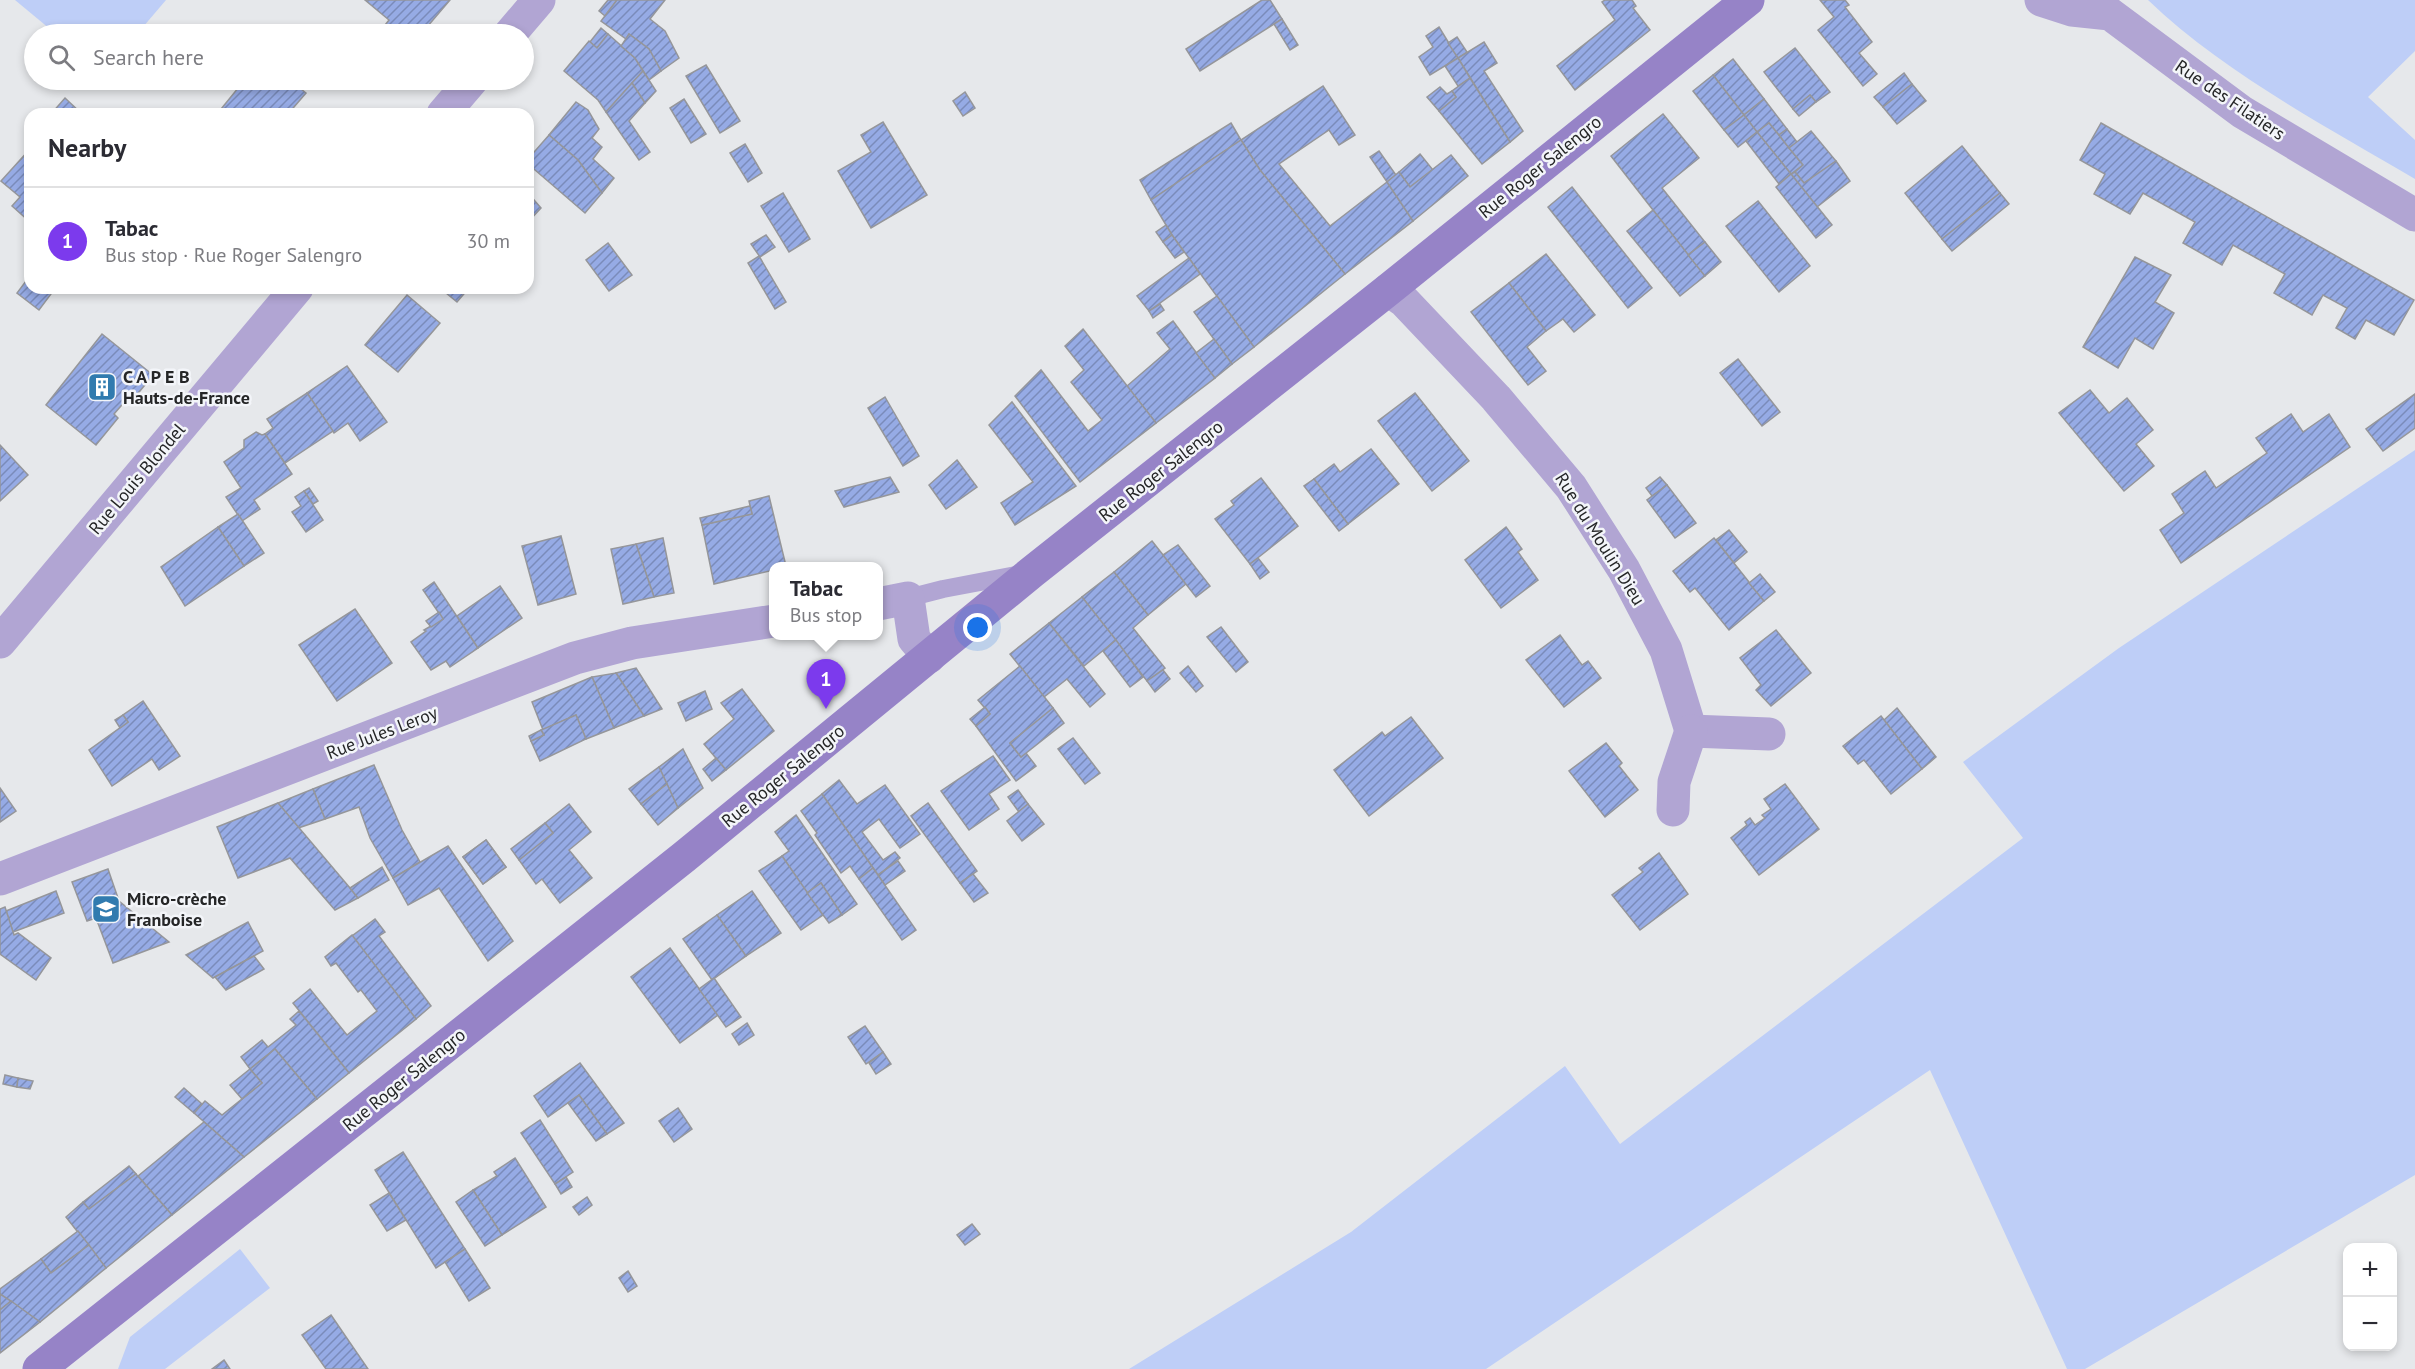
<!DOCTYPE html>
<meta charset="utf-8">
<style>
:root{--surface:#fff;--page:#f2f2f3;--text:#2b2b33;--muted:#7c7c81;--line:#e1e1e2;--accent:#7c3aed}
body{margin:0;font-family:"PT Sans",sans-serif;background:var(--page);color:var(--text)}
.controls{position:absolute;right:18px;bottom:18px;display:grid;overflow:hidden;border-radius:12px;box-shadow:0 3px 9px #0003}
.controls button{width:54px;height:54px;display:grid;place-items:center;padding:0;border:0;border-bottom:2px solid var(--line);background:var(--surface);color:var(--text);font:30px sans-serif}
.you{position:absolute;left:978px;top:628px;width:21px;height:21px;margin:-15px;border:4px solid #fff;border-radius:50%;background:#1a73e8;box-shadow:0 0 0 9px #1a73e833}
.badge{display:grid;place-items:center;width:39px;height:39px;border-radius:50%;background:var(--accent);color:#fff;font-size:20px;font-weight:700}
.pin{position:absolute;translate:-50% -50px;filter:drop-shadow(0 2px 3px #0008)}
.pin::after{content:'';position:absolute;top:32px;width:21px;height:18px;background:inherit;clip-path:polygon(0 0,100% 0,50% 100%)}
.popup{position:absolute;left:769px;top:562px;width:114px;height:78px;box-sizing:border-box;display:grid;place-content:center;border-radius:12px;background:var(--surface);filter:drop-shadow(0 2px 4px #0005);font-size:20px;white-space:nowrap;color:var(--muted)}
.popup b{font-size:22px;color:var(--text)}
.popup::after{content:'';position:absolute;left:50%;top:100%;margin-left:-12px;border:12px solid transparent;border-top-color:var(--surface)}
.list{margin:0;padding:0;list-style:none}
h2{display:flex;justify-content:space-between;align-items:center;height:78px;margin:0;padding:0 24px;font-size:26px}
h2 small{font-size:20px;font-weight:400;color:var(--muted)}
.list li{display:grid;grid-template-columns:39px 1fr auto;gap:18px;align-items:center;box-sizing:border-box;height:108px;padding:0 24px;border-top:2px solid var(--line)}
.list b{display:block;font-size:22px;white-space:nowrap}
.list p{margin:0;font-size:20px;white-space:nowrap;color:var(--muted)}
.list em{font-size:20px;font-style:normal;color:var(--muted)}
.icon{flex:none;width:33px;height:33px;fill:none;stroke:currentColor;stroke-width:2;stroke-linecap:round;stroke-linejoin:round}
.map{position:relative;flex:none;width:2415px;height:1369px;overflow:hidden}
.search{position:absolute;background:var(--surface);box-shadow:0 3px 9px #0003;left:24px;top:24px;width:510px;height:66px;display:flex;align-items:center;gap:15px;box-sizing:border-box;padding:0 21px;border-radius:33px;color:var(--muted);font-size:22px}
.panel{position:absolute;background:var(--surface);box-shadow:0 3px 9px #0003;left:24px;top:108px;width:510px;height:186px;border-radius:18px}
.map>svg:first-child{display:block}
.green{fill:#becef7}
.building{fill:url(#building-hatch);stroke:#95969a;stroke-width:1.5}
.lines{fill:none;stroke-linecap:round;stroke-linejoin:round}
.lane{stroke:#b1a5d3;stroke-width:18}
.street{stroke:#b1a5d3;stroke-width:33}
.secondary{stroke:#9683c7;stroke-width:33}
.labels{text-anchor:middle;stroke-width:5;stroke-linejoin:round;paint-order:stroke}
.street-label{font-size:18px;fill:#252627;stroke:#f3f5f9}
.poi-label{font-size:18px;font-weight:bold;fill:#252627;stroke:#f3f5f9;text-anchor:start}
</style>
<div class="map">
<svg width="2415" height="1369" viewBox="0 0 2415 1369">
<defs>
<pattern id="building-hatch" width="6" height="6" patternUnits="userSpaceOnUse" patternTransform="scale(1.5)"><rect width="6" height="6" fill="#96abe5"/><path d="M-1 1l2-2M0 6l6-6M5 7l2-2" fill="none" stroke="#7a8bba"/></pattern>
</defs>
<rect width="100%" height="100%" fill="#e6e8eb"/>
<g class="green">
<polygon points="15,0 166,0 137,34 56,34"/>
<path d="M2148,0H2415V51L2368,97L2415,140V179C2325,126 2223,72 2148,0Z"/>
<polygon points="2415,450 2415,1175 2085,1369 2067,1369 1930,1070 1486,1369 1129,1369 1351,1232 1565,1066 1620,1144 2023,838 1963,762 2119,648"/>
<polygon points="240,1249 270,1288 165,1369 118,1369 130,1337"/>
</g>
<g class="building">
<polygon points="365,0 450,0 421,34 378,34 389,20"/>
<polygon points="608,0 617,0 605,16 599,11"/>
<polygon points="617,0 665,0 650,19 665,31 679,58 661,71 649,49 629,34 626,39 601,21"/>
<polygon points="1262,0 1270,0 1282,19 1200,71 1186,49"/>
<polygon points="1605,0 1632,0 1636,6 1633,8 1650,30 1575,90 1557,66 1615,20 1602,2"/>
<polygon points="1820,0 1845,0 1849,5 1845,7 1872,42 1859,53 1877,74 1863,86 1818,30 1834,17"/>
<polygon points="1282,19 1298,45 1290,50 1274,24"/>
<polygon points="1439,27 1458,58 1430,75 1419,57 1433,47 1426,36"/>
<polygon points="601,28 608,34 597,48 590,42"/>
<polygon points="608,34 635,58 643,71 606,112 598,100 564,71 589,41 597,48"/>
<polygon points="629,34 649,49 661,71 649,80 635,58 621,46"/>
<polygon points="1457,37 1467,52 1458,58 1448,43"/>
<polygon points="1484,42 1497,63 1484,71 1523,131 1510,142 1458,58"/>
<polygon points="1795,48 1830,92 1816,102 1810,95 1793,109 1764,72"/>
<polygon points="1458,58 1470,78 1458,86 1445,66"/>
<polygon points="1733,59 1764,99 1744,115 1713,75"/>
<polygon points="706,65 740,121 720,133 686,76"/>
<polygon points="643,71 656,91 645,103 632,83"/>
<polygon points="1904,73 1912,84 1883,107 1874,97"/>
<polygon points="1713,75 1744,115 1724,130 1693,91"/>
<polygon points="1470,78 1510,142 1482,164 1439,111 1456,97 1452,91"/>
<polygon points="138,80 153,80 147,87"/>
<polygon points="241,80 290,80 306,93 288,114 217,114 243,82"/>
<polygon points="632,83 645,103 629,121 650,152 639,160 606,112"/>
<polygon points="1912,84 1926,101 1897,124 1883,107"/>
<polygon points="1323,86 1355,135 1339,145 1329,130 1279,164 1330,226 1387,182 1413,221 1345,274 1260,170 1241,140"/>
<polygon points="1440,87 1447,94 1452,91 1456,97 1439,111 1427,97"/>
<polygon points="965,92 975,108 963,116 953,101"/>
<polygon points="1810,95 1816,102 1799,116 1793,109"/>
<polygon points="65,98 82,114 51,114"/>
<polygon points="684,99 706,134 691,143 670,108"/>
<polygon points="1764,99 1787,129 1779,135 1769,123 1757,132 1744,115"/>
<polygon points="576,102 588,110 599,129 592,138 602,147 593,159 614,178 602,193 578,160 549,135"/>
<polygon points="1663,114 1699,158 1662,188 1705,242 1688,255 1611,156"/>
<polygon points="1744,115 1757,132 1738,147 1724,130"/>
<polygon points="883,122 927,195 871,228 838,171 871,152 861,135"/>
<polygon points="1231,123 1241,140 1151,200 1140,180"/>
<polygon points="1769,123 1803,165 1791,174 1757,132"/>
<polygon points="2101,123 2414,300 2394,335 2366,320 2355,339 2336,328 2347,308 2323,295 2312,315 2274,293 2285,274 2233,245 2222,265 2183,243 2195,222 2143,193 2130,214 2094,194 2105,174 2080,160"/>
<polygon points="1787,129 1797,142 1789,148 1779,135"/>
<polygon points="1811,131 1836,161 1804,183 1795,172 1803,165 1789,148"/>
<polygon points="1757,132 1791,174 1779,184 1746,141"/>
<polygon points="549,135 578,160 602,193 585,213 528,164 528,159"/>
<polygon points="1241,140 1260,170 1345,274 1254,347 1172,235 1151,200"/>
<polygon points="745,144 762,173 748,182 730,153"/>
<polygon points="1962,146 2000,193 1942,239 1905,193"/>
<polygon points="30,149 30,222 12,206 20,197 1,181"/>
<polygon points="1379,151 1396,175 1387,182 1370,157"/>
<polygon points="1420,154 1433,170 1410,187 1399,172"/>
<polygon points="1451,155 1468,176 1413,221 1387,182 1399,172 1410,187"/>
<polygon points="1836,161 1850,181 1817,207 1791,174 1795,172 1804,183"/>
<polygon points="1791,174 1832,225 1816,238 1776,187"/>
<polygon points="1572,187 1652,288 1628,308 1548,207"/>
<polygon points="528,193 541,208 528,222"/>
<polygon points="783,193 810,239 789,252 761,206"/>
<polygon points="2000,193 2009,204 1952,251 1942,239"/>
<polygon points="1758,201 1810,266 1779,292 1726,226"/>
<polygon points="1653,210 1705,276 1680,296 1627,231"/>
<polygon points="1166,225 1172,235 1163,242 1156,232"/>
<polygon points="766,235 775,247 760,257 751,244"/>
<polygon points="1172,235 1184,252 1175,258 1163,242"/>
<polygon points="1705,242 1721,262 1705,276 1688,255"/>
<polygon points="608,243 632,275 609,291 586,260"/>
<polygon points="1546,254 1595,315 1574,332 1563,319 1546,331 1509,283"/>
<polygon points="759,256 786,302 775,309 748,263"/>
<polygon points="2135,257 2171,275 2155,302 2174,313 2153,349 2135,338 2118,368 2083,347"/>
<polygon points="1189,258 1200,274 1149,311 1137,296"/>
<polygon points="29,277 30,288 43,288 51,294 39,310 17,293"/>
<polygon points="1509,283 1546,331 1527,347 1546,371 1528,385 1471,312"/>
<polygon points="440,288 469,288 457,302"/>
<polygon points="407,295 440,323 398,372 365,345"/>
<polygon points="1217,296 1254,347 1232,364 1194,312"/>
<polygon points="1160,304 1164,310 1153,318 1149,311"/>
<polygon points="1173,321 1215,378 1156,423 1127,386 1170,349 1157,333"/>
<polygon points="1083,329 1156,423 1080,482 1015,396 1041,370 1088,431 1102,420 1071,382 1084,370 1065,346"/>
<polygon points="102,334 153,375 131,402 127,399 114,414 118,418 96,445 46,405"/>
<polygon points="1214,339 1232,364 1215,378 1196,353"/>
<polygon points="1738,359 1780,412 1762,426 1720,373"/>
<polygon points="347,366 387,422 360,441 348,423 334,433 307,393"/>
<polygon points="2090,390 2109,413 2127,398 2153,430 2136,444 2154,466 2124,491 2059,413"/>
<polygon points="307,393 333,431 285,463 265,434 273,428 267,419"/>
<polygon points="1415,393 1469,461 1432,491 1378,421"/>
<polygon points="2415,394 2415,428 2383,451 2366,429"/>
<polygon points="885,397 919,456 903,466 868,408"/>
<polygon points="1012,402 1076,486 1015,525 1001,503 1033,482 989,425"/>
<polygon points="2291,414 2303,432 2329,414 2350,447 2181,563 2160,530 2184,513 2172,494 2205,471 2216,488 2267,453 2256,438"/>
<polygon points="256,432 262,435 265,434 292,474 254,500 260,509 242,521 226,497 241,488 224,462 244,448 244,440"/>
<polygon points="0,445 28,475 0,501"/>
<polygon points="1371,449 1399,484 1348,524 1314,479 1334,464 1340,472"/>
<polygon points="957,460 977,487 946,509 929,485"/>
<polygon points="890,477 899,492 844,507 835,491"/>
<polygon points="1660,477 1667,485 1652,496 1646,488"/>
<polygon points="1261,478 1298,526 1250,564 1215,519 1234,505 1231,501"/>
<polygon points="1314,479 1348,524 1339,531 1304,486"/>
<polygon points="1667,485 1696,523 1675,538 1647,500"/>
<polygon points="309,488 318,501 313,504 304,491"/>
<polygon points="304,491 323,520 306,532 292,512 301,506 295,497"/>
<polygon points="769,496 786,566 774,566 774,570 714,584 702,525 752,514 749,501"/>
<polygon points="750,506 752,514 702,525 700,518"/>
<polygon points="238,514 264,553 244,566 218,527"/>
<polygon points="218,527 244,566 185,606 161,567"/>
<polygon points="1506,527 1522,549 1518,552 1538,580 1501,608 1465,560"/>
<polygon points="1729,530 1747,552 1734,563 1716,540"/>
<polygon points="561,536 576,594 538,605 522,546"/>
<polygon points="663,538 674,593 654,597 636,544"/>
<polygon points="1714,538 1764,601 1729,630 1695,588 1690,592 1673,571"/>
<polygon points="1152,541 1186,584 1148,615 1114,572"/>
<polygon points="636,544 654,597 623,604 611,549"/>
<polygon points="1178,545 1210,586 1196,597 1163,555"/>
<polygon points="1258,558 1269,572 1260,579 1250,564"/>
<polygon points="1114,572 1148,615 1133,628 1165,668 1147,681 1082,597"/>
<polygon points="1760,574 1775,592 1764,601 1749,583"/>
<polygon points="434,582 478,648 450,667 446,661 431,670 411,642 426,631 424,630 443,619 423,590"/>
<polygon points="500,586 522,618 478,648 457,616"/>
<polygon points="1082,597 1116,640 1084,666 1049,623"/>
<polygon points="355,609 392,663 337,701 299,645"/>
<polygon points="439,612 443,619 431,627 426,621"/>
<polygon points="1049,623 1105,694 1090,707 1067,679 1044,697 1010,654"/>
<polygon points="1221,627 1248,662 1236,672 1207,637"/>
<polygon points="1776,630 1811,673 1771,706 1756,690 1761,685 1740,658"/>
<polygon points="1560,635 1582,665 1588,661 1601,678 1564,707 1526,660"/>
<polygon points="1116,640 1143,677 1130,687 1103,651"/>
<polygon points="1020,666 1053,708 1010,743 1021,757 1026,753 1036,766 1016,781 976,726 990,714 978,700"/>
<polygon points="1188,666 1203,686 1196,692 1180,673"/>
<polygon points="636,668 662,709 644,716 616,673"/>
<polygon points="1163,670 1170,679 1155,692 1147,681"/>
<polygon points="616,673 644,716 614,728 592,677"/>
<polygon points="592,677 614,728 586,739 576,715 543,730 532,702"/>
<polygon points="742,689 774,731 726,770 704,744 734,719 721,703"/>
<polygon points="705,691 712,709 686,721 678,703"/>
<polygon points="143,701 180,756 159,770 152,759 112,786 89,750 128,722 123,715"/>
<polygon points="985,707 990,714 976,726 970,719"/>
<polygon points="1053,708 1064,723 1021,757 1010,743"/>
<polygon points="1897,708 1936,757 1922,769 1884,720"/>
<polygon points="123,715 128,722 120,728 115,720"/>
<polygon points="576,715 586,739 540,761 531,741 544,735 541,730"/>
<polygon points="1881,716 1922,769 1891,794 1864,760 1858,764 1843,746"/>
<polygon points="1411,717 1443,758 1369,816 1334,770 1382,732 1385,736"/>
<polygon points="541,730 544,735 531,741 529,736"/>
<polygon points="1073,738 1100,773 1085,784 1058,749"/>
<polygon points="1606,743 1622,763 1619,766 1638,790 1605,817 1569,771"/>
<polygon points="683,749 703,788 678,808 659,767"/>
<polygon points="993,756 1010,780 989,794 999,809 969,830 941,791"/>
<polygon points="716,758 726,770 712,781 703,769"/>
<polygon points="374,765 402,830 420,862 393,878 370,838 359,807 325,819 313,789"/>
<polygon points="659,767 667,784 641,804 629,789"/>
<polygon points="839,780 857,804 885,785 920,834 900,848 879,819 862,832 883,860 895,852 900,858 878,875 822,794"/>
<polygon points="667,784 678,808 658,825 641,804"/>
<polygon points="1785,784 1819,829 1759,875 1731,838 1747,825 1745,822 1750,818 1755,825 1765,818 1762,815 1771,809 1764,799"/>
<polygon points="0,788 16,811 0,822"/>
<polygon points="313,789 325,819 298,828 278,803"/>
<polygon points="1018,790 1028,804 1019,812 1008,797"/>
<polygon points="822,794 873,868 859,879 850,866 841,873 815,835 817,833 801,811"/>
<polygon points="278,803 350,888 358,898 335,910 290,858 238,878 217,827"/>
<polygon points="928,803 977,871 960,883 911,816"/>
<polygon points="569,804 591,832 569,850 592,878 560,903 542,879 536,884 519,860 553,833 545,823"/>
<polygon points="1028,804 1044,824 1022,841 1007,821"/>
<polygon points="796,815 857,904 842,915 821,883 807,893 782,856 789,851 775,832"/>
<polygon points="545,823 553,833 519,860 511,849"/>
<polygon points="486,840 506,867 483,884 463,857"/>
<polygon points="486,840 506,867 483,884 463,857"/>
<polygon points="448,846 513,941 488,961 439,888 408,905 393,878"/>
<polygon points="1659,853 1688,894 1640,930 1612,895 1643,872 1639,868"/>
<polygon points="782,856 823,915 801,930 759,871"/>
<polygon points="898,861 905,871 885,885 878,875"/>
<polygon points="382,867 389,880 358,898 350,888"/>
<polygon points="873,868 916,930 902,940 859,879"/>
<polygon points="108,869 119,901 169,942 113,963 96,918 87,921 72,882"/>
<polygon points="973,874 988,893 974,902 960,883"/>
<polygon points="821,883 842,915 829,923 807,893"/>
<polygon points="56,891 64,913 13,932 6,911"/>
<polygon points="752,891 781,933 746,956 717,915"/>
<polygon points="5,907 14,935 18,933 51,958 36,980 0,954 0,909"/>
<polygon points="717,915 746,956 712,980 683,939"/>
<polygon points="375,919 385,932 379,936 431,1006 416,1019 352,936"/>
<polygon points="248,922 263,951 213,978 186,955"/>
<polygon points="352,935 416,1019 349,1073 293,1003 310,989 347,1035 377,1011 361,990 358,992 336,963 331,966 325,957"/>
<polygon points="670,948 718,1015 680,1043 631,977"/>
<polygon points="254,956 264,969 226,990 215,977"/>
<polygon points="714,978 741,1017 726,1027 699,989"/>
<polygon points="299,1011 349,1073 317,1099 275,1049 250,1069 241,1057 262,1040 268,1047 296,1025 290,1019"/>
<polygon points="747,1023 754,1035 739,1045 732,1034"/>
<polygon points="865,1026 883,1052 866,1064 848,1037"/>
<polygon points="275,1049 317,1099 244,1157 194,1113 205,1101 222,1115 262,1083 250,1069"/>
<polygon points="883,1052 891,1064 876,1074 869,1063"/>
<polygon points="580,1063 624,1123 607,1134 579,1095 548,1117 534,1096"/>
<polygon points="250,1069 262,1083 242,1099 230,1085"/>
<polygon points="5,1075 18,1078 17,1087 3,1084"/>
<polygon points="18,1078 33,1081 30,1089 17,1087"/>
<polygon points="184,1088 202,1104 194,1113 175,1097"/>
<polygon points="579,1095 607,1134 596,1141 568,1103"/>
<polygon points="678,1108 692,1129 674,1142 659,1121"/>
<polygon points="540,1120 573,1172 555,1184 521,1133"/>
<polygon points="204,1122 244,1157 172,1215 138,1176"/>
<polygon points="403,1152 465,1249 436,1268 375,1170"/>
<polygon points="515,1158 546,1207 502,1235 473,1190 497,1176 494,1172"/>
<polygon points="129,1166 136,1174 89,1209 83,1202"/>
<polygon points="136,1174 172,1215 106,1268 66,1217 83,1202 89,1209"/>
<polygon points="566,1177 572,1187 561,1194 555,1184"/>
<polygon points="473,1190 502,1235 485,1246 456,1202"/>
<polygon points="389,1193 406,1220 387,1231 370,1205"/>
<polygon points="587,1197 592,1205 579,1215 573,1207"/>
<polygon points="972,1224 980,1234 965,1245 957,1235"/>
<polygon points="78,1231 89,1245 51,1273 41,1259"/>
<polygon points="89,1245 106,1268 40,1322 0,1294 0,1289 41,1259 51,1273"/>
<polygon points="465,1249 490,1288 469,1301 445,1262"/>
<polygon points="628,1271 637,1286 628,1292 619,1278"/>
<polygon points="0,1294 11,1301 0,1310"/>
<polygon points="11,1301 40,1322 0,1353 0,1310"/>
<polygon points="331,1315 368,1369 326,1369 302,1335"/>
<polygon points="224,1360 230,1369 212,1369"/>
</g>
<g class="lines">
<polyline class="lane" points="908,598 943,589 1022,574"/>
<g class="street">
<polyline points="2041,0 2072,10 2110,14 2242,112 2415,215"/>
<polyline points="510,34 539,0"/>
<polyline points="443,114 472,80"/>
<polyline points="1388,290 1404,301 1496,398 1571,487 1624,570 1666,650 1691,731 1769,734"/>
<polyline points="878,604 908,598 914,639 929,657"/>
<polyline points="0,642 297,288"/>
<polyline points="1673,810 1674,782 1691,731"/>
<polyline points="0,879 575,658 632,643 774,621"/>
</g>
<polyline class="secondary" points="39,1369 684,857 1032,572 1388,290 1748,0"/>
</g>
<defs>
<g id="building-square" transform="scale(1.5)"><rect x="-9" y="-9" width="18" height="18" rx="4" fill="#317baf" stroke="#f3f5f9"/><path d="M-4-6H4V6H1V3H-1V6H-4ZM-2.5-4.3h1.7v1.8h-1.7ZM.8-4.3h1.7v1.8H.8ZM-2.5-1h1.7V.8h-1.7ZM.8-1h1.7V.8H.8Z" fill="#fff"/></g>
<g id="school-square" transform="scale(1.5)"><rect x="-9" y="-9" width="18" height="18" rx="4" fill="#317baf" stroke="#f3f5f9"/><path d="M0-5L7-2L0 1L-7-2ZM-4 1L0 2.5L4 1V4Q0 6-4 4Z" fill="#fff"/></g>
</defs>
<g fill-rule="evenodd">
<use href="#building-square" x="102" y="387"/>
<use href="#school-square" x="106" y="909"/>
</g>
<g class="labels">
<g class="street-label">
<text transform="translate(2230 100) rotate(34)" y="6">Rue des Filatiers</text>
<text transform="translate(1540 167) rotate(-39)" y="6">Rue Roger Salengro</text>
<text transform="translate(1161 471) rotate(-38)" y="6">Rue Roger Salengro</text>
<text transform="translate(137 479) rotate(-50)" y="6">Rue Louis Blondel</text>
<text transform="translate(1600 539) rotate(58)" y="6">Rue du Moulin Dieu</text>
<text transform="translate(382 733) rotate(-21)" y="6">Rue Jules Leroy</text>
<text transform="translate(783 776) rotate(-39)" y="6">Rue Roger Salengro</text>
<text transform="translate(404 1080) rotate(-39)" y="6">Rue Roger Salengro</text>
</g>
<g class="poi-label">
<text x="123" y="383">C A P E B<tspan x="123" dy="21">Hauts-de-France</tspan></text>
<text x="127" y="905">Micro-crèche<tspan x="127" dy="21">Franboise</tspan></text>
</g>
</g>
</svg>
<div class="controls">
<button>+</button>
<button>−</button>
</div>
<div class="you"></div>
<div class="pin badge" style="left:826px;top:709px">1</div>
<div class="popup"><b>Tabac</b>Bus stop</div>
<div class="search"><svg class="icon" aria-label="search" viewBox="0 0 24 24"><circle cx="10" cy="10" r="6"/><path d="M15 15l6 6"/></svg>Search here</div>
<section class="panel">
<h2>Nearby<small></small></h2>
<ul class="list">
<li><span class="badge">1</span><div><b>Tabac</b><p>Bus stop · Rue Roger Salengro</p></div><em>30 m</em></li>
</ul>
</section>
</div>
